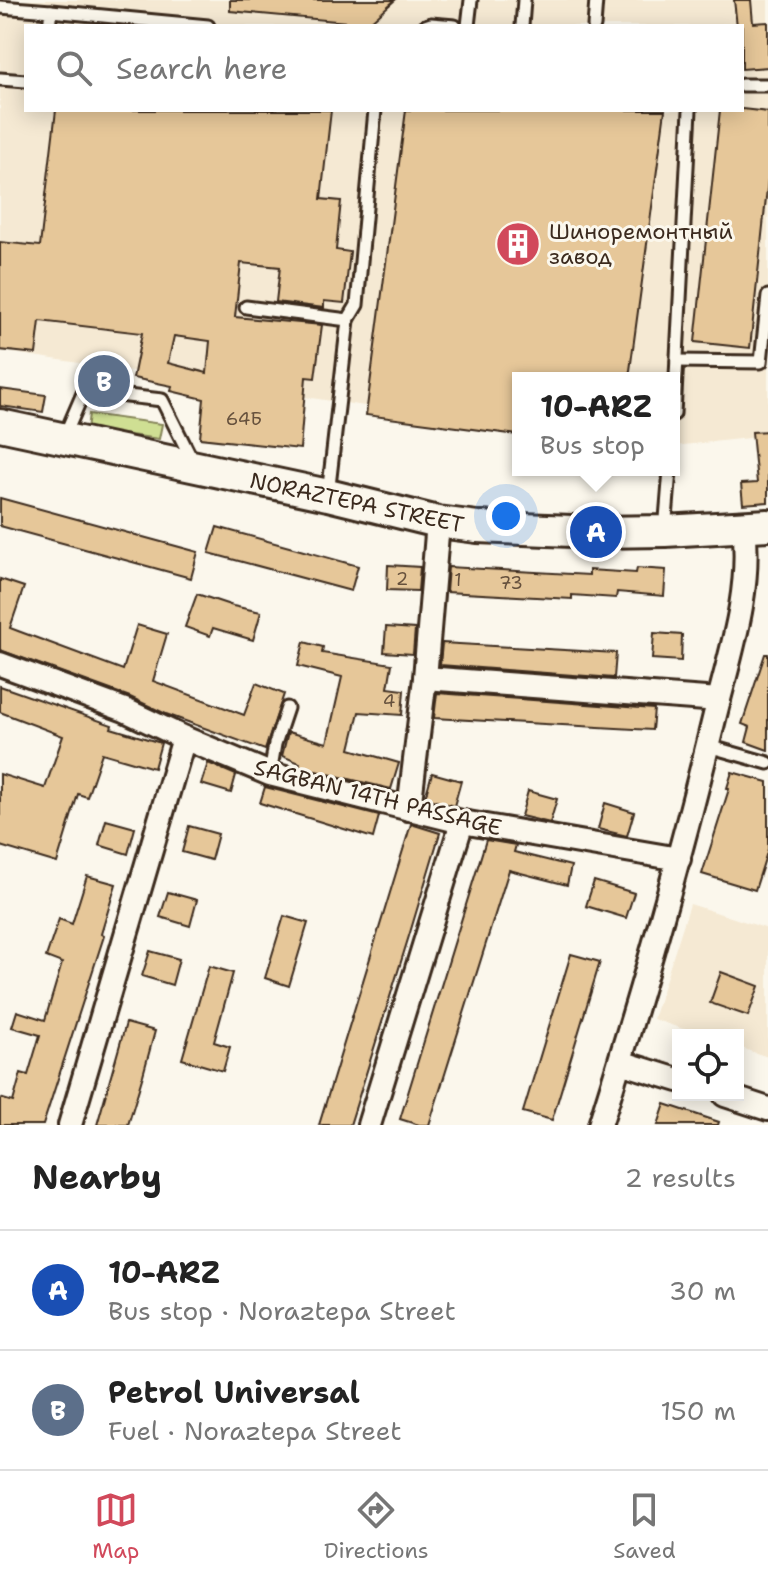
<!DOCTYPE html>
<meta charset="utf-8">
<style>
:root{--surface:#fff;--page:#f2f2f2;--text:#222;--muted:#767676;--line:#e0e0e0;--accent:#d1495b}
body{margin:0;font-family:"Shantell Sans",sans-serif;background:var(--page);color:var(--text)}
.controls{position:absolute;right:24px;bottom:24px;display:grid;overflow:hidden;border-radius:0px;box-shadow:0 4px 20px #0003}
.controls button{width:72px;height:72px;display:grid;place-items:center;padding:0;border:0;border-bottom:2px solid var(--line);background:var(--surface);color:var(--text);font:40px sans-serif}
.you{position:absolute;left:506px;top:516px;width:28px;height:28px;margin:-20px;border:6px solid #fff;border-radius:50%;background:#1a73e8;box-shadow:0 0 0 12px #1a73e833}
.badge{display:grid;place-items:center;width:52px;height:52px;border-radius:50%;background:var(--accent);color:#fff;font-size:26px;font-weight:700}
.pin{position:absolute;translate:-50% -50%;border:4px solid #fff;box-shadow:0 2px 8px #0006}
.popup{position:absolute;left:512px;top:372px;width:168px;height:104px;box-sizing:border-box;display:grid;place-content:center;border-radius:0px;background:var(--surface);filter:drop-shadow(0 2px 6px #0005);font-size:26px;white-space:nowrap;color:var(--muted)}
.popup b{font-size:30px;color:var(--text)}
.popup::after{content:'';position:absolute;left:50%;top:100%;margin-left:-16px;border:16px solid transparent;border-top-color:var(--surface)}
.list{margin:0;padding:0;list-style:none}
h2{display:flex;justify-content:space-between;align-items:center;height:104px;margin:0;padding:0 32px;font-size:34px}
h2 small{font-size:26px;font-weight:400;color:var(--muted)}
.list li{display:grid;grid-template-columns:52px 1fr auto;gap:24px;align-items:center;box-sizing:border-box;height:120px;padding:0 32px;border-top:2px solid var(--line)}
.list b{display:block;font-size:30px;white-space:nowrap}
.list p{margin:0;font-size:26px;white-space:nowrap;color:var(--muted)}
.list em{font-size:26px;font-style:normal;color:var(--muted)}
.icon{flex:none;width:44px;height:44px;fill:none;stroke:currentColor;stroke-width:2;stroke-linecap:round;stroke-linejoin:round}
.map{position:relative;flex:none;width:768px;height:1125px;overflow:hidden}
.search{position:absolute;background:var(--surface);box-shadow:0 4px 20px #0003;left:24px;right:24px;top:24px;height:88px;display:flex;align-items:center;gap:20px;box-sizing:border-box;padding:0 28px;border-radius:0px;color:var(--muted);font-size:30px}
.sheet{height:344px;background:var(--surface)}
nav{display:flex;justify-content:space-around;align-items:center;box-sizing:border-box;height:112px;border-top:2px solid var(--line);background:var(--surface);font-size:22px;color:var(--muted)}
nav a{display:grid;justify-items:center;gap:4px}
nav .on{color:var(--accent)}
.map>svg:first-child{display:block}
.built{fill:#f5e9d3;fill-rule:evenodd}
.green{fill:#cfdf93;stroke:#858458;stroke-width:2}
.building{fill:#e6c799;stroke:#3b2a1e;stroke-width:2;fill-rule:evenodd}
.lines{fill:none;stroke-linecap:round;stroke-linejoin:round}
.service-casing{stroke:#3b2a1e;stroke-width:17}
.minor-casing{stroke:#3b2a1e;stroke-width:28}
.secondary-casing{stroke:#3b2a1e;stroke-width:36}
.service{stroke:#fbf7ec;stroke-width:11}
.minor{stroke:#fbf7ec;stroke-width:22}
.secondary{stroke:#fbf7ec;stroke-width:30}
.labels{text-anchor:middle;stroke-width:6;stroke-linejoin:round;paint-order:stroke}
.number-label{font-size:18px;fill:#66513d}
.poi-label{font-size:22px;fill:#3b2a1e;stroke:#fbf7ec;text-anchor:start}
.street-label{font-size:22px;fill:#3b2a1e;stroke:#fbf7ec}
</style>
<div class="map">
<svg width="768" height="1125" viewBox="0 0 768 1125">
<rect width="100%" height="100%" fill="#fbf7ec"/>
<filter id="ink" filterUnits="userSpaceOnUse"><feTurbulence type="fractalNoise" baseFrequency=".0125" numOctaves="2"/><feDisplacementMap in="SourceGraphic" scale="16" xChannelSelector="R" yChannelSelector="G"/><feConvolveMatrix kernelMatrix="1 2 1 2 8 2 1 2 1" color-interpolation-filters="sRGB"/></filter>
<g filter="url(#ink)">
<g class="built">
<path d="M0,0H768V436L674,446V378H518V429L0,351ZM26,26H742V110H26Z"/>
<polygon points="690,904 768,929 768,1057 738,1047 738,1035 701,1035 653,1019"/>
</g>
<polygon class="green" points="89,414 162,424 159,439 87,429"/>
<g class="building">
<polygon points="230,0 395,0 368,24 230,11"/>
<polygon points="734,0 751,0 753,23 768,22 768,67 742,69 742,26 737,26"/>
<polygon points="742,109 768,112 768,179 750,348 695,342 720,110"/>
<path d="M56,110H331L321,199L341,201L336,250L350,252L344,303L324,301V308L276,302L280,267L241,263L235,317L322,325L315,378L306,377L300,449L200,438L204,399L171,391L172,386L133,378L142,333L40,321L36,354L0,350V242L40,246ZM174,336L210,341L207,373L168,363Z"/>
<polygon points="406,110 665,110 629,378 518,378 518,435 366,415"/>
<polygon points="0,389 46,395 43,412 0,406"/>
<polygon points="768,431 768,502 743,504 741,484 757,483 752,432"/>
<polygon points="0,498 198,552 191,578 0,526"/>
<polygon points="217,527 358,566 351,591 209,553"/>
<polygon points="388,565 420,567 418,591 387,590"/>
<polygon points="448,567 589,575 589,570 636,573 637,568 666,570 664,596 617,592 616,598 572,595 572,599 446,592"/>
<polygon points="0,579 24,587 10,628 18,631 123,670 137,625 167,634 153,681 244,715 256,683 284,694 265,750 166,714 130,697 0,650"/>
<polygon points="197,594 233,606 261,612 253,640 213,628 210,636 185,627"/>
<polygon points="386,627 415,629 413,654 384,652"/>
<polygon points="654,633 682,635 681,661 652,659"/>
<polygon points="304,642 323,647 322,653 392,664 388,688 404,690 402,715 359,712 350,749 399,763 391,789 299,767 300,763 282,756 288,732 327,743 342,677 298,666"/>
<polygon points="442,643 616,653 614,678 440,665"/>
<polygon points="765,654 768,654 768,750 746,742 750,727 742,724"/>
<polygon points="0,686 112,725 111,728 161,743 154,768 102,753 87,797 78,794 57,863 0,846 0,774 45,788 63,736 0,712"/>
<polygon points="437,693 654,709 652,730 434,718"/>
<polygon points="208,763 236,775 231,793 201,784"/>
<polygon points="732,772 768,782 768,849 755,890 702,874 729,789 727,788"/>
<polygon points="432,773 461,781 454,806 425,798"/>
<polygon points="265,787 379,816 373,838 260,803"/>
<polygon points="528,791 557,799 550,823 521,816"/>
<polygon points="605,803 634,812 627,836 598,829"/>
<polygon points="106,820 135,828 128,854 99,845"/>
<polygon points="411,824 440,833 409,936 350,1125 319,1125"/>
<polygon points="189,826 218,834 211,860 182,852"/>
<polygon points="486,840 516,845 514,852 571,866 567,885 509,870 429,1125 419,1125 400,1119"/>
<polygon points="87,876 116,884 101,934 104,936 43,1125 0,1125 0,1098 13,1102 21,1073 28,1075 40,1035 12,1027 17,1011 45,1020 62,963 46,957 59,919 72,924"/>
<polygon points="594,881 634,893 626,918 586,906"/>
<polygon points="168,892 197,900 190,926 160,917"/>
<polygon points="284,916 308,923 289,986 265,978"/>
<polygon points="150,951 179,959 172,985 142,976"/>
<polygon points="571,954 600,962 552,1120 523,1112"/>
<polygon points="209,966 233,973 214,1042 230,1047 223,1071 182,1059"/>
<polygon points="721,972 759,986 748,1016 710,1003"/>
<polygon points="126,1023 155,1031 143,1075 128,1125 97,1125"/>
<polygon points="665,1104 719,1122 718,1125 658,1125"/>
</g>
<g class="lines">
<g class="service-casing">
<g id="service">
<polyline points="0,7 51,11 49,26"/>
<polyline points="51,11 208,26"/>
<polyline points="425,26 431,24 455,26"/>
<polyline points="468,26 471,0"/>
<polyline points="522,26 524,0"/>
<polyline points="594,26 596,0"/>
<polyline points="0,79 26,81"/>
<polyline points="742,85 768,85"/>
<polyline points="246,307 348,320 328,495"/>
<polyline points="348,320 357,305 375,110"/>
<polyline points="677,361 761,362 768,296"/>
<polyline points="674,414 690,110"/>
<polyline points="65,435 84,391 162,400 192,460"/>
<polyline points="665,531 670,470"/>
<polyline points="708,746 768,763"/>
<polyline points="270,774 275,744 287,708"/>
</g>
</g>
<g class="minor-casing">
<g id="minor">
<polyline points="0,664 125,710 184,738 270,774 462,822 679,859"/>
<polyline points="425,678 719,700"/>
<polyline points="409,809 425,678 438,522"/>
<polyline points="620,1062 678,1080"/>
<polyline points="725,1095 768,1109"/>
<polyline points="70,1125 184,738"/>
<polyline points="369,1125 462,822"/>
<path d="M600,1125C642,991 681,856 714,719C729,657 752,592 744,528"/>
</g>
</g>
<g class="secondary-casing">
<polyline id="secondary" points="0,425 328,495 438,522 477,527 596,532 665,531 768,525"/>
</g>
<use href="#service" class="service"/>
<use href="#minor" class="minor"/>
<use href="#secondary" class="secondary"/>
</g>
</g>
<defs>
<g id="building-disc" transform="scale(2.3)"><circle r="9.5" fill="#d1495b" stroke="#fbf7ec"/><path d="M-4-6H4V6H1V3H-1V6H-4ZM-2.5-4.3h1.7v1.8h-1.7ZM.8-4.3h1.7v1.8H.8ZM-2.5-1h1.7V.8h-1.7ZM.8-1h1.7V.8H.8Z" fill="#fff"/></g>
</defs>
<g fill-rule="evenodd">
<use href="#building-disc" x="518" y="244"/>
</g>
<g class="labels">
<g class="number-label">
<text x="244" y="425">64Б</text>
<text x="402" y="585">2</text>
<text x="458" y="586">1</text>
<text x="511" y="589">73</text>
<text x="389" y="707">4</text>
</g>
<g class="poi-label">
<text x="549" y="239">Шиноремонтный<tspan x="549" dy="25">завод</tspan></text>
</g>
<g class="street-label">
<text transform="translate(357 502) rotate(12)" y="8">NORAZTEPA STREET</text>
<text transform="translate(378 797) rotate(14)" y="8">SAGBAN 14TH PASSAGE</text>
</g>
</g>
</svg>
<div class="controls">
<button><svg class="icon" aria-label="locate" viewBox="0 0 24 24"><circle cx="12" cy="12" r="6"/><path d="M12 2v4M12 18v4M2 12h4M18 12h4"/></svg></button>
</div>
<div class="you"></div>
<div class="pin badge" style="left:596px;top:532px;background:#1a4fb4">A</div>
<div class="popup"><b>10-ARZ</b>Bus stop</div>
<div class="pin badge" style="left:104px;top:381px;background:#5c6f8a">B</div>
<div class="search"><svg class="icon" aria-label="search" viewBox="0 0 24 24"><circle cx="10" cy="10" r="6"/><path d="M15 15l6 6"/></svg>Search here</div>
</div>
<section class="sheet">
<h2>Nearby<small>2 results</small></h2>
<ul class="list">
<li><span class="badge" style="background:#1a4fb4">A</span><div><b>10-ARZ</b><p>Bus stop · Noraztepa Street</p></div><em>30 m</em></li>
<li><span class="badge" style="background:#5c6f8a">B</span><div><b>Petrol Universal</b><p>Fuel · Noraztepa Street</p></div><em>150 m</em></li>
</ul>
</section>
<nav>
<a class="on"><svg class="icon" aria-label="map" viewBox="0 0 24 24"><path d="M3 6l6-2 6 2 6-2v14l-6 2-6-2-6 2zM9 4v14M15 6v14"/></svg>Map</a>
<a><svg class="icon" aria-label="directions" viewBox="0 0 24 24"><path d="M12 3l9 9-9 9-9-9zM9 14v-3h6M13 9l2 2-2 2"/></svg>Directions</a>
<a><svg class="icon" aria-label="saved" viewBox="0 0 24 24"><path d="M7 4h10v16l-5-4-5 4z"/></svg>Saved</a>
</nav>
